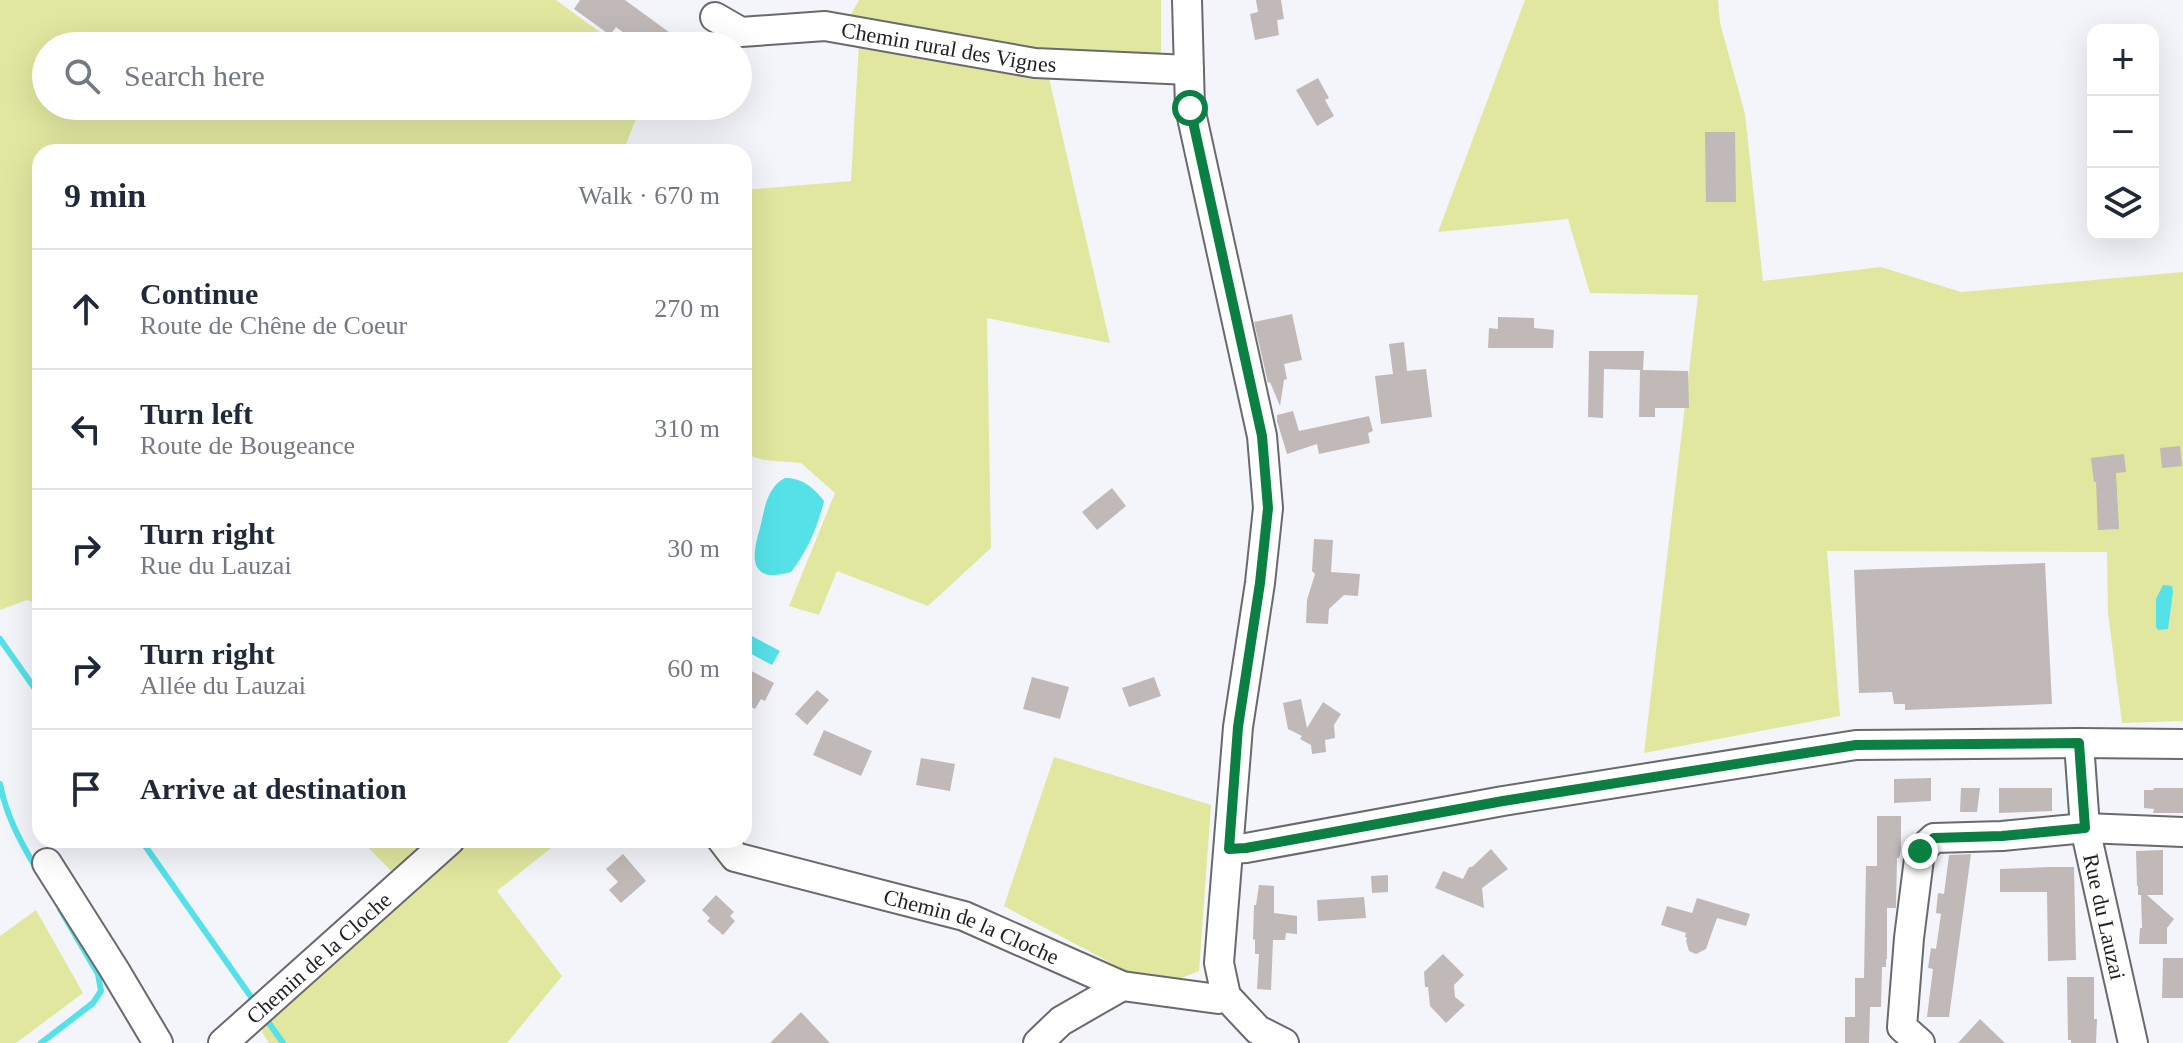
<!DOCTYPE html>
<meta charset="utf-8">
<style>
:root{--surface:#fff;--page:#f2f2f3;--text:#1f2937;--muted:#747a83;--line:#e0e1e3}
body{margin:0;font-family:Georgia,serif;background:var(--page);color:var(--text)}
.controls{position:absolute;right:24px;top:24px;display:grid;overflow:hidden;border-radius:16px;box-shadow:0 8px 32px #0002}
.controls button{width:72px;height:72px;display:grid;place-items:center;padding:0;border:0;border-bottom:2px solid var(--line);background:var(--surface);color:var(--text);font:40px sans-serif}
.stop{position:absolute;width:24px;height:24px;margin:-18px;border:6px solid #0b8043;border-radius:50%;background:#fff}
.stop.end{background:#0b8043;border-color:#fff;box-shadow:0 2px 8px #0008}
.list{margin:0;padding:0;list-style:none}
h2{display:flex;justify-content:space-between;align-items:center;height:104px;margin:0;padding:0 32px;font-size:34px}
h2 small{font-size:26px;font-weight:400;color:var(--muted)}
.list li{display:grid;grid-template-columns:52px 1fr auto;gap:24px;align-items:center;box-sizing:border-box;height:120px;padding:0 32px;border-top:2px solid var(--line)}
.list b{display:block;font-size:30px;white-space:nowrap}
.list p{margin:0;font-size:26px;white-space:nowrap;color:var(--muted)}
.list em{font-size:26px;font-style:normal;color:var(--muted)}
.icon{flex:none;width:44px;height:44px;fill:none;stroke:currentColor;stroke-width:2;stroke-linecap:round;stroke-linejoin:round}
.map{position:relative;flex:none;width:2183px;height:1043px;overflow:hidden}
.search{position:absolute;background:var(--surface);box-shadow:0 8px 32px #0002;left:32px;top:32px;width:720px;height:88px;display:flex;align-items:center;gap:20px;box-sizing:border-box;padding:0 28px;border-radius:44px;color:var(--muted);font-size:30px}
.panel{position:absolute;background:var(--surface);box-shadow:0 8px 32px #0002;left:32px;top:144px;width:720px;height:704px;border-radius:24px}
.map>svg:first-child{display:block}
.green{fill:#e1e79f}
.water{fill:#54e2e8}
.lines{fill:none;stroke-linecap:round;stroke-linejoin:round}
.stream{stroke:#54e2e8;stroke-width:6}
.building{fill:#c0b9b7}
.minor-casing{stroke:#69696f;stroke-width:32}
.minor{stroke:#fff;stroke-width:28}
.route{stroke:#0b8043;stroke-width:10}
.labels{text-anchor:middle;stroke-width:6;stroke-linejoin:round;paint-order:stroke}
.street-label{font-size:22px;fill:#1f1f21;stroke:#fff}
</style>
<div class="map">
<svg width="2183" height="1043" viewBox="0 0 2183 1043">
<rect width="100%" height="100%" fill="#f4f5fb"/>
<g class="green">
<polygon points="0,0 556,0 619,46 46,46 46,106 641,106 623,152 40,152 40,605 27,600 0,610"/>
<polygon points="859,0 1161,0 1161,55 1043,52 1110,343 987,318 991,548 928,606 837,571 819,615 789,606 835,493 801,463 764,460 744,454 744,190 851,181 859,42 836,42"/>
<polygon points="1525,0 1718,0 1720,23 1745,114 1763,281 1881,267 1961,292 2183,272 2183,721 2122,723 2108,613 2107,552 1827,551 1840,716 1644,753 1698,295 1590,293 1568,219 1438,232"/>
<polygon points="1054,757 1211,805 1199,971 1171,982 1128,972 1004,906"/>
<polygon points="361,840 561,840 497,891 562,976 507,1043 269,1043 262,1032 272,996 396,876"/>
<polygon points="36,910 83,993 16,1043 0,1043 0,936"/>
</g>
<g class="water">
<path d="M785,478C803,478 814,488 824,501C818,526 807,552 791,572C749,584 751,558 760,528C765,509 766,488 785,478Z"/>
<polygon points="2163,585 2172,586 2173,592 2168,629 2158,630 2156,627 2156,599"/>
<polygon points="748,634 780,651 772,665 744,650 744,640"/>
</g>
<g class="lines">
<g class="stream">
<polyline points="0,639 40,696"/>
<path d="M0,784C6,815 20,841 36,868"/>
<polyline points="141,840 256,1004"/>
<polyline points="264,1016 283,1043"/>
<polyline points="41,1043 93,1003 101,991 98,974 60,909"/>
</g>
</g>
<g class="building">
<polygon points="580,0 625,0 688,46 641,46 616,27 610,35 574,9"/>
<polygon points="1256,0 1281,0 1284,19 1277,20 1279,35 1255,40 1250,14 1258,12"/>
<polygon points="1318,78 1329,98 1325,100 1334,116 1317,126 1296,90"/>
<polygon points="1705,132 1735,132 1736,202 1706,202"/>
<polygon points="1292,314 1302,360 1284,364 1287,379 1284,380 1280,406 1270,382 1268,383 1254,322"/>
<polygon points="1498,317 1534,318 1534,328 1554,330 1553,348 1488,348 1489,328 1498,329"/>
<polygon points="1404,342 1407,371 1426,369 1432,417 1381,424 1375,376 1393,374 1389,344"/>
<polygon points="1589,351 1644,351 1643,370 1688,371 1689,408 1655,408 1655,417 1639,417 1640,370 1604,369 1603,418 1588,417"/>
<polygon points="1293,411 1299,431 1369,416 1373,431 1368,433 1370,443 1319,454 1317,444 1287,454 1277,421 1277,415"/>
<polygon points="2180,446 2182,466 2162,468 2160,448"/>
<polygon points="2124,454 2126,472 2116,473 2119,529 2098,530 2096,482 2094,482 2091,458"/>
<polygon points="1112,488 1126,506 1097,530 1082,512"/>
<polygon points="1314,539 1333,540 1331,572 1360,574 1358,596 1344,595 1329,609 1328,624 1306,623 1307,600 1315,574 1312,571"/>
<polygon points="2045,563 2052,704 1905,710 1905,704 1894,704 1892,692 1859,693 1854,570"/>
<polygon points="744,667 774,683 765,701 761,699 755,709 744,703"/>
<polygon points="1032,677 1069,687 1060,719 1023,709"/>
<polygon points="1154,677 1161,696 1129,707 1122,688"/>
<polygon points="817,690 829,700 807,725 795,714"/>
<polygon points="1301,699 1307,728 1323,702 1341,714 1334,725 1335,738 1325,740 1326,752 1312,754 1311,745 1300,739 1302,736 1288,729 1283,703"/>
<polygon points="824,730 872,751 861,776 813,755"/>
<polygon points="921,758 955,764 950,791 916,785"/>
<polygon points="1931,778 1931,801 1894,803 1894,779"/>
<polygon points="1961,788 1980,788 1977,812 1960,812"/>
<polygon points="1999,788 2052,788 2052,811 1999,813"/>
<polygon points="2153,788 2183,788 2183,813 2153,813 2154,809 2144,808 2144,790 2154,790"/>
<polygon points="1877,816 1901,816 1901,850 1899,858 1897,858 1896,908 1887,908 1887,959 1886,959 1886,967 1882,967 1881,1007 1870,1007 1869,1043 1845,1043 1845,1017 1855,1017 1855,978 1864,978 1866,866 1877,866"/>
<polygon points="1491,849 1508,869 1482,888 1484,908 1435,888 1443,871 1463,879 1469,867 1472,867"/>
<polygon points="2163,850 2163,895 2147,895 2174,919 2167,928 2167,944 2139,944 2140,928 2142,928 2141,895 2138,895 2138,886 2137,886 2136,851"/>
<polygon points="623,854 646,881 621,903 609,890 618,882 606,869"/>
<polygon points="1971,854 1949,1017 1927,1017 1933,969 1928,968 1931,948 1936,949 1941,914 1936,913 1938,893 1944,894 1949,855"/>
<polygon points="2050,867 2074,867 2076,960 2048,961 2047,892 2000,892 2000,869"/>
<polygon points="1388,875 1388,892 1372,893 1371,876"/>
<polygon points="1259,885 1274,886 1274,913 1297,916 1297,934 1286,933 1285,940 1273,940 1271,990 1257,989 1259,954 1255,954 1255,939 1253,940 1254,905 1256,905"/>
<polygon points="716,895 734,912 730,916 735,921 723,935 707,921 710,918 702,910"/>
<polygon points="1364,897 1366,918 1318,921 1317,900"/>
<polygon points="1697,898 1750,914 1746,926 1717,918 1706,949 1696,954 1689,951 1686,941 1687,938 1685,937 1686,933 1661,925 1667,906 1692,913"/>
<polygon points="1443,954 1464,975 1454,985 1455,997 1465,1005 1446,1023 1430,1006 1428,987 1425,987 1424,972"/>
<polygon points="2163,958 2183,958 2183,998 2162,998"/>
<polygon points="2067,977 2094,977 2094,1019 2097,1019 2096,1043 2071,1043 2071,1040 2068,1040"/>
<polygon points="801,1012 830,1043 770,1043"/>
<polygon points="1980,1019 2005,1043 1958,1043"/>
</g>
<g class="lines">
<g class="minor-casing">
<g id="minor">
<polyline points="1187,0 1190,108 1262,436 1268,508 1260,583 1238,727 1219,963 1226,996"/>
<path id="s1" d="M715,17L741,32L825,26L1035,63L1189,70"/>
<path id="s2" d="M2079,743L2085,828L2133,1043"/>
<path id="s3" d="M722,840L735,857L964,916L1122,986L1218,999L1226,996"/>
<polyline points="1229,849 1246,848 1503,801 1856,745 2079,743 2183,744"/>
<polyline points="47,863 114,969 158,1043"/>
<polyline points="1226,996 1258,1030 1284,1043"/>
<path id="s4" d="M223,1043L450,840"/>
<polyline points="1038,1043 1061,1021 1122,986"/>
<polyline points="1920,1043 1902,1027 1909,938 1920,851 1934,838 2002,836 2085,828 2183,832"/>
</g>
</g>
<use href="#minor" class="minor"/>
</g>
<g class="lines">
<polyline class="route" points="1190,108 1262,436 1268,508 1260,583 1238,727 1229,849 1246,848 1503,801 1856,745 2079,743 2085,828 2002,836 1934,838 1920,851"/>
</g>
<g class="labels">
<g class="street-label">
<text dy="8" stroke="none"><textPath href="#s1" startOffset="240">Chemin rural des Vignes</textPath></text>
<text dy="8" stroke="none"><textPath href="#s2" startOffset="176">Rue du Lauzai</textPath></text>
<text dy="8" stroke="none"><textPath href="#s3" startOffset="268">Chemin de la Cloche</textPath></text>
<text dy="8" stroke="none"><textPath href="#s4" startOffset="128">Chemin de la Cloche</textPath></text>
</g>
</g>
</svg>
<div class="controls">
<button>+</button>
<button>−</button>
<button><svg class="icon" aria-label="layers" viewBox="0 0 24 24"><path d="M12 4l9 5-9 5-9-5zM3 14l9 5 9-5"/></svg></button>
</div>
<div class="stop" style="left:1190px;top:108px"></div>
<div class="stop end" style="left:1920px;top:851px"></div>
<div class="search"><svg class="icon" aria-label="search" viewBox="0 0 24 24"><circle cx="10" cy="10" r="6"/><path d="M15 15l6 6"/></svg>Search here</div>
<section class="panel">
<h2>9 min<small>Walk · 670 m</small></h2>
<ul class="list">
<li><svg class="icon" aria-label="ahead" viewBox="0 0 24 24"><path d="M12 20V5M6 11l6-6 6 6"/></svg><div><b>Continue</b><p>Route de Chêne de Coeur</p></div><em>270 m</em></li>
<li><svg class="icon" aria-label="left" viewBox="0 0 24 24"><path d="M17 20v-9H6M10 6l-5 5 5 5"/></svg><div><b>Turn left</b><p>Route de Bougeance</p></div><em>310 m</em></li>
<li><svg class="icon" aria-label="right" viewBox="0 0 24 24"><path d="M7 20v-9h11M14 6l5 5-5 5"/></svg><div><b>Turn right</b><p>Rue du Lauzai</p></div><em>30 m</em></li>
<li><svg class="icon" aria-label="right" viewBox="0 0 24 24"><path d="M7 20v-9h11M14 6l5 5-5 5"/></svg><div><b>Turn right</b><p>Allée du Lauzai</p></div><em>60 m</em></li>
<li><svg class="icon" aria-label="arrive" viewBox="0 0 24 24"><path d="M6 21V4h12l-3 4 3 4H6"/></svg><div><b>Arrive at destination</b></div></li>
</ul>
</section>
</div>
